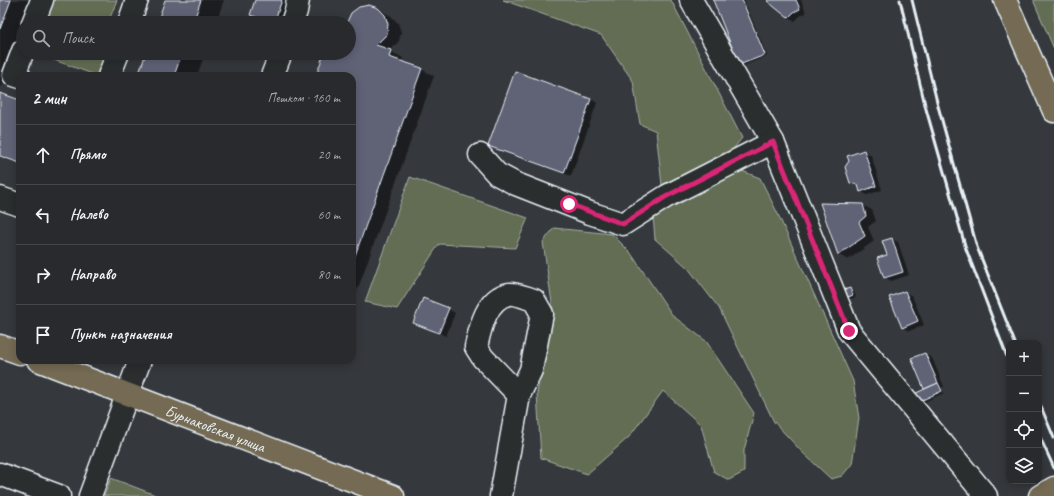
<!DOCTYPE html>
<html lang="ru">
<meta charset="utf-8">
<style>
:root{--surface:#282a2d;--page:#343639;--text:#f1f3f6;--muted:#a5a7aa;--line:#444649}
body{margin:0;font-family:Caveat,sans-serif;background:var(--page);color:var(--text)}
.controls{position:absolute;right:12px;bottom:12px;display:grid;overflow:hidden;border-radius:8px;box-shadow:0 2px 10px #0003}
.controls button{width:36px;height:36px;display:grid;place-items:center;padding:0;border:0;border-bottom:1px solid var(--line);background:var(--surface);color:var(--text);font:20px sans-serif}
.stop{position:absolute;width:12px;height:12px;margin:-9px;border:3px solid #db2777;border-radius:50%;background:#fff}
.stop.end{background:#db2777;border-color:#fff;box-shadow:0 1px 4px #0008}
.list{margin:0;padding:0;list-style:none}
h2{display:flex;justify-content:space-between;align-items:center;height:52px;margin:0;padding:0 16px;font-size:17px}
h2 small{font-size:13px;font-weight:400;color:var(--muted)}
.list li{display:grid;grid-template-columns:26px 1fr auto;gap:12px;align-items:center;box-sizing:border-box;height:60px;padding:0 16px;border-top:1px solid var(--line)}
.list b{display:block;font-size:15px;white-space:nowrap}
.list em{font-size:13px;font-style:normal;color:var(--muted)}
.icon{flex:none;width:22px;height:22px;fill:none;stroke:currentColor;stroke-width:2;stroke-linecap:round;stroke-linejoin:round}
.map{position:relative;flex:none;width:1054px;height:496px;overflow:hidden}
.search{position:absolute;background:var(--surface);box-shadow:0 2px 10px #0003;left:16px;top:16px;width:340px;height:44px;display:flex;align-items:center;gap:10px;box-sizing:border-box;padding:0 14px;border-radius:22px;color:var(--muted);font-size:15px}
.panel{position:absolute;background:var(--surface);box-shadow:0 2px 10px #0003;left:16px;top:72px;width:340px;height:292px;border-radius:12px}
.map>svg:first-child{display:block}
.green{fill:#636d53;stroke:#a6afa6}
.shadow{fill:#0007}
.building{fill:#606476;stroke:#e8f1f8}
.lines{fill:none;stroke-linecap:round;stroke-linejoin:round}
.minor-casing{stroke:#e8f1f8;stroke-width:25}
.major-casing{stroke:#e8f1f8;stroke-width:25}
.minor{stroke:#2a2d2e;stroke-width:22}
.major{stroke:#746b52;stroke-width:22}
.rail{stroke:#e8f1f8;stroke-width:3}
.route{stroke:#db2777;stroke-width:5}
.labels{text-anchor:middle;stroke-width:3;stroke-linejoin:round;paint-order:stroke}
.street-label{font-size:16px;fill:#e8f1f8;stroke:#2a2d2e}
</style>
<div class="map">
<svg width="1054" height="496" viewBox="0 0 1054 496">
<rect width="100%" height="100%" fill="#35383c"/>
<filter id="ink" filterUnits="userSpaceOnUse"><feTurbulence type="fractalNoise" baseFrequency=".025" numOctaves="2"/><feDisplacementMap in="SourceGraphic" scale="8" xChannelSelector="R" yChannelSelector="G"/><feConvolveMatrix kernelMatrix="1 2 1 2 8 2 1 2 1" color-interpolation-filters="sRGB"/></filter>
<g filter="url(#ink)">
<g class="green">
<polygon points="51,0 117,0 108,23 42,23"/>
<polygon points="503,0 671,0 742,138 729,154 662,185 656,131 640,124 633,81 601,35"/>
<polygon points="1034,0 1054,0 1054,49 1034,2"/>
<polygon points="35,53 106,53 98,76"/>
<polygon points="737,169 760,178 777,212 853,381 859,418 852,464 842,476 831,479 802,452 774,422 719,308 688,268 655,239 653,215"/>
<polygon points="410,177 528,218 515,248 439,244 397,309 365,302"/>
<polygon points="554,228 612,234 630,252 673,316 706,341 754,413 744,450 744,472 729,480 714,472 701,425 663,391 629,437 587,474 541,458 537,393 553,310 543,242"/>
<polygon points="111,478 158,496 104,496"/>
</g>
<g class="shadow">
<polygon points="0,0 34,0 23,23 23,30 2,87 0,86"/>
<polygon points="166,0 224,0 216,23 158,23"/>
<polygon points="256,0 290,0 282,23 273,23 251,14"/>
<polygon points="714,0 744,0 767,56 743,66 740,64"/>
<polygon points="769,0 801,0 806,13 801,15 795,21 788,17"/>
<polygon points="378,9 391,16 398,23 401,32 399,41 390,51 403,58 402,62 421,69 434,76 352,305 352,76 317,76 325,53 349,53 348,22"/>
<polygon points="147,53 205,53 197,76 139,76"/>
<polygon points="591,99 597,103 571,176 496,149 489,146"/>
<polygon points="864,151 871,155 882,190 867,195 861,191 859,187 851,182"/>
<polygon points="821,204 862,205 872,210 876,221 868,227 874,241 848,260 839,255"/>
<polygon points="892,239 898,242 909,275 891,281 885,277"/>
<polygon points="850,289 853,290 856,297 845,301"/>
<polygon points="905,292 912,296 924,325 909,331 902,327"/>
<polygon points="448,309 455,313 446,336 415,323"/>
<polygon points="925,354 932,358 944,387 941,388 944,393 922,403 919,402 925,390 913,359"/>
</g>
<g class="building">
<polygon points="0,0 11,0 0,29"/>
<polygon points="165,0 201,0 193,23 157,23"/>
<polygon points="255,0 282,0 274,23 250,15"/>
<polygon points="713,0 742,0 765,55 739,65"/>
<polygon points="768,0 796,0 800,9 794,12 788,18 767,1"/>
<polygon points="369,5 378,8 385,15 388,24 387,34 376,45 391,50 389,57 422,68 352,264 352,76 316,76 324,53 349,53 349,23 347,22 351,13 359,7"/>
<polygon points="146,53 182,53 174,76 138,76"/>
<polygon points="515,71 591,99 564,173 488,146"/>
<polygon points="0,93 20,100 20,163 0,156"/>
<polygon points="864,150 876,186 860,192 858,185 850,183 845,167 849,161 847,156"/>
<polygon points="820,203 863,204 866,216 859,222 865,236 838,255"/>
<polygon points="892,238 903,272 884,278 877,258 887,255 882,241"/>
<polygon points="850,288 853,295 841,300 838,292"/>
<polygon points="905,291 918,321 902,328 889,297"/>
<polygon points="423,298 449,308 439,333 413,323"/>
<polygon points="925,353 938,383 924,389 911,358"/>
<polygon points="938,383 942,391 918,402 914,394"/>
</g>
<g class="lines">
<g class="minor-casing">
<g id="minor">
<polyline points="691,0 773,142 849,331 986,496"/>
<polyline points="33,23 42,0"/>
<polyline points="129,23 137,0"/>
<polyline points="292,23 296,11 298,0"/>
<polyline points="109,76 118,53"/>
<polyline points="272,76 281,53"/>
<polyline points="20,77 14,75 23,51"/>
<polyline points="480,155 497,174 516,184 590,213 623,224 667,196 773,142"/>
<polyline points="0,198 20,205"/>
<polyline points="0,474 59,496"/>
<polyline points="90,496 140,360"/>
<path d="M501,496L519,395L531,370L542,314L534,300C527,298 516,293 509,294C486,298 480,329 476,347L483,358L519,395"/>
</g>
</g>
<g class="major-casing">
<g id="major">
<polyline points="1005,0 1054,111"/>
<polyline points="0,346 20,353"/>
<path id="s1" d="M38,360L393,496"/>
<polyline points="1040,496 1054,488"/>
</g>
</g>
<use href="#minor" class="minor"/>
<use href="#major" class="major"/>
<g class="rail">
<polyline points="900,0 926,109 966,249 1009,362"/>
<polyline points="912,0 938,106 977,247 1015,343"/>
<polyline points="1039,402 1054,438"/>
<polyline points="1039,435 1054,468"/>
</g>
</g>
</g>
<g class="lines" filter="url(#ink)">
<polyline class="route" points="569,204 623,224 667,196 773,142 849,331"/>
</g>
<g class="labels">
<g class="street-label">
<text dy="6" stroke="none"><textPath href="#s1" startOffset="190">Бурнаковская улица</textPath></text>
</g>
</g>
</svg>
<div class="controls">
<button>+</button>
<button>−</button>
<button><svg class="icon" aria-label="locate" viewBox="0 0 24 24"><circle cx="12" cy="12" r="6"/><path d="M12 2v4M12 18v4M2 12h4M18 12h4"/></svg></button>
<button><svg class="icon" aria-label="layers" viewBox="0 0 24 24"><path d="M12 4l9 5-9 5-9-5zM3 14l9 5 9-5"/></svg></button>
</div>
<div class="stop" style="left:569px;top:204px"></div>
<div class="stop end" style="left:849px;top:331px"></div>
<div class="search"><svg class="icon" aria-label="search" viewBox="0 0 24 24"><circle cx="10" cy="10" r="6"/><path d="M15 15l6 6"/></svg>Поиск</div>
<section class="panel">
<h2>2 мин<small>Пешком · 160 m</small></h2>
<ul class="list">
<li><svg class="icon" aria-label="ahead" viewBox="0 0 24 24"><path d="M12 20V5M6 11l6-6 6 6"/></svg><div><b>Прямо</b></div><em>20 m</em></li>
<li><svg class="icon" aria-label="left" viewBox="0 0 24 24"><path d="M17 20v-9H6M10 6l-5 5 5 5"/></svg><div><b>Налево</b></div><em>60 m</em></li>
<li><svg class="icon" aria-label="right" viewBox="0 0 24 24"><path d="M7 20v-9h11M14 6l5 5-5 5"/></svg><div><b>Направо</b></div><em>80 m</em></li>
<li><svg class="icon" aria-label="arrive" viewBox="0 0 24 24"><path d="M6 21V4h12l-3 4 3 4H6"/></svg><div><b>Пункт назначения</b></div></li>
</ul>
</section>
</div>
